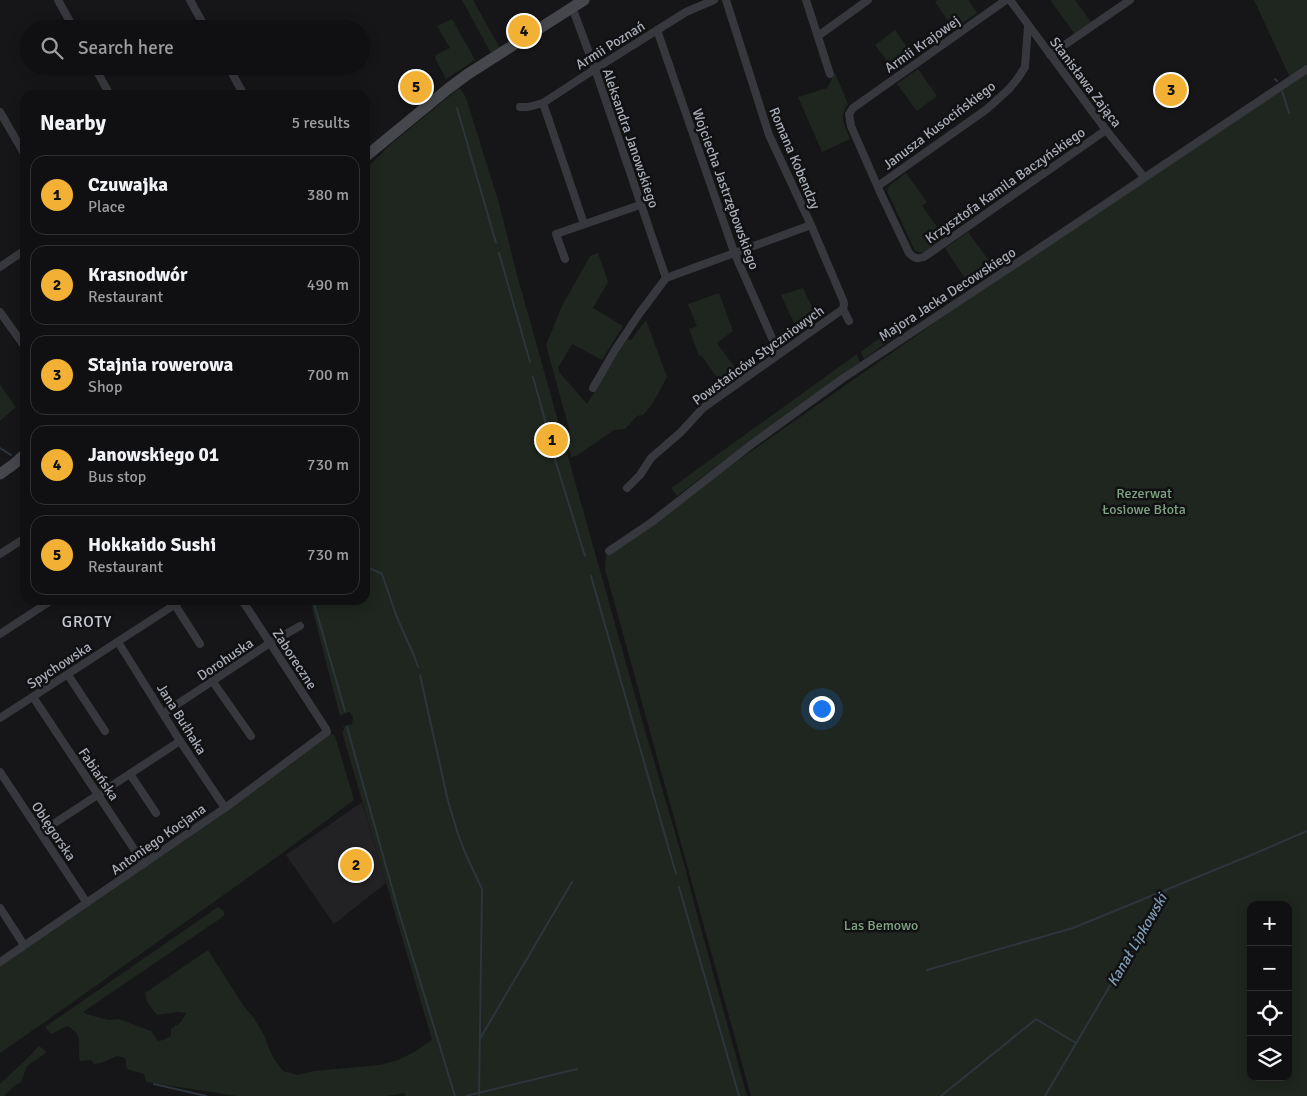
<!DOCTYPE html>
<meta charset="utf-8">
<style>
:root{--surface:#101012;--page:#1e1e20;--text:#f1f3f6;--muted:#9c9d9f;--line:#303032;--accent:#f2b134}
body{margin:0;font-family:Signika,sans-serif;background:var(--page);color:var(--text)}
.controls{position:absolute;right:15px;bottom:15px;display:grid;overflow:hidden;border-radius:10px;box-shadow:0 2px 12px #0003}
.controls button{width:45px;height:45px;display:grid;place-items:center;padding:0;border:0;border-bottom:1px solid var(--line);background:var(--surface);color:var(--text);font:25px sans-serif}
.you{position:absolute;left:821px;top:708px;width:18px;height:18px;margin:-12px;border:4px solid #fff;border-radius:50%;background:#1a73e8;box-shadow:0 0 0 8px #1a73e833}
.badge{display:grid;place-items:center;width:32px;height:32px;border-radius:50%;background:var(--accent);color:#111;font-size:16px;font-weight:700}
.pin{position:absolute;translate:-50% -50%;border:2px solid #fff;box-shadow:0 1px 5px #0006}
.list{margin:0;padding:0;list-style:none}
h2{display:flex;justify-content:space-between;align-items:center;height:65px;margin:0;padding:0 20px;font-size:21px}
h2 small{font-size:16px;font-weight:400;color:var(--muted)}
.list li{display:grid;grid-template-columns:32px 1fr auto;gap:15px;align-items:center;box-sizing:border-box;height:80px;margin:0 10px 10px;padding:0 10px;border:1px solid var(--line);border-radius:15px}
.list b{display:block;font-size:19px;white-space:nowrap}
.list p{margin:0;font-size:16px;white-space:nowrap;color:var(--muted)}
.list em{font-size:16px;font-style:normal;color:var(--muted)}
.icon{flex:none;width:28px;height:28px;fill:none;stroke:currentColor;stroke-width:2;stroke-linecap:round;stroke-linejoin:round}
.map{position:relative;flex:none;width:1307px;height:1096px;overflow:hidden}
.search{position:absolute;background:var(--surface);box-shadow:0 2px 12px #0003;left:20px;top:20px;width:350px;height:55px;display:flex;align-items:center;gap:12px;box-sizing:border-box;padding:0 18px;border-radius:28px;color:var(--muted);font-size:19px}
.panel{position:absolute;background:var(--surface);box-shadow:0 2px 12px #0003;left:20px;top:90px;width:350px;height:515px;border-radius:15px}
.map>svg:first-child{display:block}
.built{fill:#222225}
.green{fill:#1e261f;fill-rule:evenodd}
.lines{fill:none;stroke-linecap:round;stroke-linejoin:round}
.stream{stroke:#2c353c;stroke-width:2}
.street{stroke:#37383d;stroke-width:8}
.secondary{stroke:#45474d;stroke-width:11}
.labels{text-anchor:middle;stroke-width:5;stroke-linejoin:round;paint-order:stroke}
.street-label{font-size:14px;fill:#a8adb8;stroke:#111113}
.park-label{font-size:14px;fill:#7fa381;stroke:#111113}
.water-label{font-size:15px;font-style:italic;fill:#7f9bb3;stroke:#111113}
.quarter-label{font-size:16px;letter-spacing:1px;fill:#c9ccd4;stroke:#111113}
</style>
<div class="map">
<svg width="1307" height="1096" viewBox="0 0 1307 1096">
<rect width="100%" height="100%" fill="#161618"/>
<polygon class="built" points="362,802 386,883 334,924 286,855"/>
<g class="green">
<polygon points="462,0 473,0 500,48 491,53"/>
<polygon points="938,0 968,0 977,13 954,29 935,2"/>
<polygon points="1050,0 1075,0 1091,22 1075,34"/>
<path d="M1254,0H1307V1096H751L605,569L606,553L937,321L1292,82ZM1251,905H1288V1077H1251Z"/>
<polygon points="452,19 475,60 446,79 435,58 436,55 450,48 437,26"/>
<polygon points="895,30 914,57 895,71 875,45"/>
<polygon points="918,69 937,96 917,111 897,84"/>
<path d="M835,73L848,104C838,117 845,126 850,139L822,152L798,97L827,88Z"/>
<path d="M459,88L463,92L466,98L498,200L519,282L642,720L685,867L695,907L747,1096H405V1093L387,1096H237L146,1082L144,1074L127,1069L125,1058L117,1056L101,1063L94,1064L91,1060L80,1061C76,1045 86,1036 67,1026L51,1034L45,1027L218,907L224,911V915L221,918L83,1012L86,1014L109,1020L119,1019L151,1031L158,1041L163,1040L171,1036V1029L181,1022L186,1013L178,1012L157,1015L147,1002L145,993L208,950L243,1005L254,1018L264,1035L272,1056L283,1071L297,1075L314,1071L380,1065L398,1060L414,1052L432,1040L342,732L344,730L343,726L352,724L353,717L349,712L340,716L310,600H365V168L374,161L390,145Z"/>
<polygon points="906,173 927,202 922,206 945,238 923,253 915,251 887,191 889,186"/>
<polygon points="968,232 995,269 970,286 945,248"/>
<polygon points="598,253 608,282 593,308 623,326 602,360 572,344 558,368 559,372 587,404 627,339 631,340 646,320 667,377 653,403 643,415 637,416 625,429 614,430 576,456 571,457 566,438 570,432 546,345 562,306 590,256"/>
<polygon points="803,288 818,320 799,334 781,295"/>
<polygon points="719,293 733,331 717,343 740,375 724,387 701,355 699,356 689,329 697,326 688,304"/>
<polygon points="900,323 904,330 864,359 861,352"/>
<polygon points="857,354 860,362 733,454 677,496 671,488"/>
<polygon points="0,384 2,388 16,407 0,421"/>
<polygon points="331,734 335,736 354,800 284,852 42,1024 0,1053 0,966 159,858 226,812"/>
<polygon points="39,1046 47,1052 27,1066 21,1082 13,1087 4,1096 0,1096 0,1084 28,1058"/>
</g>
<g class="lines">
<g class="stream">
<polyline points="1275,79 1277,81"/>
<polyline points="1282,91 1289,113"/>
<polyline points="457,108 496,243"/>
<polyline points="499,253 530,362"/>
<polyline points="533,377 548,431"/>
<polyline points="0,448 11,455"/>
<polyline points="553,453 585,556"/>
<polyline points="365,566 382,574 396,615 415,658 418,667"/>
<polyline points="591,576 676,874"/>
<polyline points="313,600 345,711"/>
<polyline points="420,675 448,801 458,834 466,855 482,889 479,1096"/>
<polyline points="347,727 398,909 455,1096"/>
<polyline points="679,887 739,1096"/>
<polyline points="927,970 1073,928 1256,853 1307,831"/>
<polyline points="481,1037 572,882"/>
<polyline points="154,1084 206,1096"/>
<polyline points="466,1096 577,1069"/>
<polyline points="941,1096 1036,1019 1076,1043"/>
<polyline points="1045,1096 1167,889"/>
</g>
<g class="street">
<polyline points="58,0 74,29"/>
<polyline points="190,0 206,29"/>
<polyline points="726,0 769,135 811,225 843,300 844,304 843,309 849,321"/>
<polyline points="806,0 830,74"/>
<path d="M1006,0L853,108L849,114L851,126L880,192L909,253C915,259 917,259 924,257L1106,130"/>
<polyline points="1010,0 1106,130 1144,177"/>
<polyline points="572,7 595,69 666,278"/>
<polyline points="657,30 734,252 779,354"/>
<polyline points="818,36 868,0"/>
<polyline points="1050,55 1130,0"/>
<polyline points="94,66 110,95"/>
<polyline points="228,66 244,95"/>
<polyline points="543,103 584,224"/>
<polyline points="520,107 528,107 543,103 595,69 686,12 714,0"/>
<polyline points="0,112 25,155"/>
<polyline points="878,186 987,109 1009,89 1018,78 1025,67 1028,26"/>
<polyline points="565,259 556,234 640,205"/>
<polyline points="0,267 25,250"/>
<polyline points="666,278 811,225"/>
<polyline points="0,312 25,347"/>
<polyline points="593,388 615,350 639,314 666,278"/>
<polyline points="627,488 640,475 651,458 681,432 703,408 843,309"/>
<polyline points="609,551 652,522 752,444 842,379 1023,259 1307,69"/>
<polyline points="0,554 25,538"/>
<polyline points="175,605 200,644"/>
<polyline points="0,634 52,600"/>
<polyline points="118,642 180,741 225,808"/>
<polyline points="68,675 105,731"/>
<polyline points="213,682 251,736"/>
<polyline points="33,697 144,864"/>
<polyline points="164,713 270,643 300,626"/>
<polyline points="0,718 182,600"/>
<polyline points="0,772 87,903"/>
<polyline points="130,774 156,813"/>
<polyline points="41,832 180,741"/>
<polyline points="0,908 24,945"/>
<polyline points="0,962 225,808 327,732 326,729 242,600"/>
</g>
<g class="secondary">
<polyline points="365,157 449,88 468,74 584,0"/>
<polyline points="0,474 14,464 25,454"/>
</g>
</g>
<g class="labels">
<g class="street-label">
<text transform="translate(922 44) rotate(-35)" y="5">Armii Krajowej</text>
<text transform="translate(610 45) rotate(-32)" y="5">Armii Poznań</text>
<text transform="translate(1086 82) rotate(53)" y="5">Stanisława Zająca</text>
<text transform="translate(939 125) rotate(-37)" y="5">Janusza Kusocińskiego</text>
<text transform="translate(631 138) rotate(71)" y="5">Aleksandra Janowskiego</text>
<text transform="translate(795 158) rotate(67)" y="5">Romana Kobendzy</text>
<text transform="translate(1005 185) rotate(-35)" y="5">Krzysztofa Kamila Baczyńskiego</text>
<text transform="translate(726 189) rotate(70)" y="5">Wojciecha Jastrzębowskiego</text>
<text transform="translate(947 294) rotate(-33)" y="5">Majora Jacka Decowskiego</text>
<text transform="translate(758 355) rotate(-36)" y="5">Powstańców Styczniowych</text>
<text transform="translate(225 659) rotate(-34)" y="5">Dorohuska</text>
<text transform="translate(295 659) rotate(57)" y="5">Zaboreczne</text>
<text transform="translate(59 665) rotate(-33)" y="5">Spychowska</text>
<text transform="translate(182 719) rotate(58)" y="5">Jana Bułhaka</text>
<text transform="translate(99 774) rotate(56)" y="5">Fabiańska</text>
<text transform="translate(54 831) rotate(56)" y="5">Oblęgorska</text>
<text transform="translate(158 839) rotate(-35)" y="5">Antoniego Kocjana</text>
</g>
<g class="park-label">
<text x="1144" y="498">Rezerwat<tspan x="1144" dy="16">Łosiowe Błota</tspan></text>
<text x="881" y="930">Las Bemowo</text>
</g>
<g class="water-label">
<text transform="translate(1137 940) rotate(-60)" y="5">Kanał Lipkowski</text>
</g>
<g class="quarter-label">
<text x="87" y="627">GROTY</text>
</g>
</g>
</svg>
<div class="controls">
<button>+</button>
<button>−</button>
<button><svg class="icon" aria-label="locate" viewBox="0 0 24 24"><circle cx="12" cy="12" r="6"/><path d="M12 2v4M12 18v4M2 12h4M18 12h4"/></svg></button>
<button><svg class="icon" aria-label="layers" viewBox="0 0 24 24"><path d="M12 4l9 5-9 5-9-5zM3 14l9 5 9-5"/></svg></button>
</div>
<div class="you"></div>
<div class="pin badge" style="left:552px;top:440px">1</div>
<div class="pin badge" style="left:356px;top:865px">2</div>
<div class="pin badge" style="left:1171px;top:90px">3</div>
<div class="pin badge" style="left:524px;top:31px">4</div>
<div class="pin badge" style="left:416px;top:87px">5</div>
<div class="search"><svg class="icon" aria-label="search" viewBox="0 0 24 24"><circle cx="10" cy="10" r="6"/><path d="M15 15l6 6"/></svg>Search here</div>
<section class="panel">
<h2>Nearby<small>5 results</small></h2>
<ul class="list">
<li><span class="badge">1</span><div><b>Czuwajka</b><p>Place</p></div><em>380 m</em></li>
<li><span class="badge">2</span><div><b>Krasnodwór</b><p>Restaurant</p></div><em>490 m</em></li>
<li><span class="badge">3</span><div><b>Stajnia rowerowa</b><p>Shop</p></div><em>700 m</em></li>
<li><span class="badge">4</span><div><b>Janowskiego 01</b><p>Bus stop</p></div><em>730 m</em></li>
<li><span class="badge">5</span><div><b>Hokkaido Sushi</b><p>Restaurant</p></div><em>730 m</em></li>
</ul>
</section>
</div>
